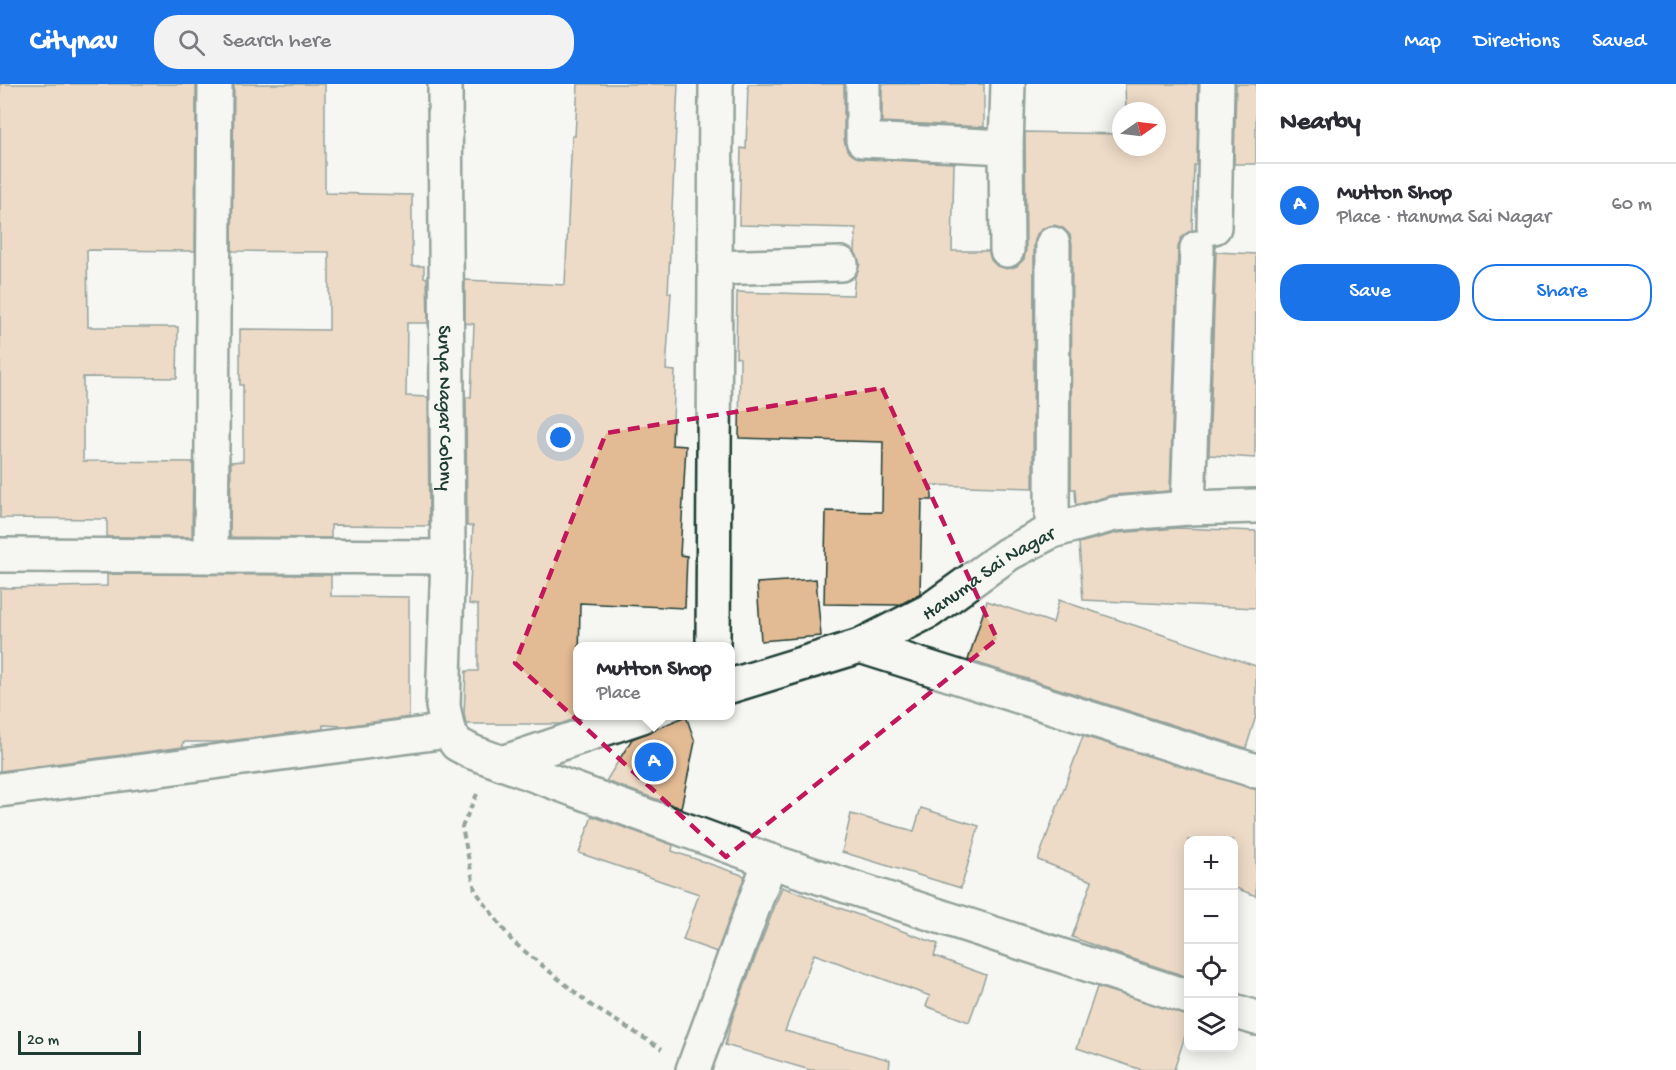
<!DOCTYPE html>
<meta charset="utf-8">
<style>
:root{--surface:#fff;--page:#f2f2f3;--text:#2b2b33;--muted:#7c7c81;--line:#e1e1e2;--accent:#1a73e8}
body{margin:0;font-family:"Gochi Hand",sans-serif;background:var(--page);color:var(--text)}
.controls{position:absolute;right:18px;bottom:18px;display:grid;overflow:hidden;border-radius:12px;box-shadow:0 3px 15px #0003}
.controls button{width:54px;height:54px;display:grid;place-items:center;padding:0;border:0;border-bottom:2px solid var(--line);background:var(--surface);color:var(--text);font:30px sans-serif}
.compass{position:absolute;left:1112px;top:18px;width:54px;height:54px;border-radius:50%;background:var(--surface);box-shadow:0 3px 15px #0003;rotate:76deg}
.scale{position:absolute;left:18px;bottom:15px;width:123px;box-sizing:border-box;padding-left:6px;border:3px solid #1f3d34;border-top:0;font-size:16px;line-height:21px;white-space:nowrap;color:#1f3d34;-webkit-text-stroke:4px #f6f6f2;paint-order:stroke}
.you{position:absolute;left:561px;top:354px;width:21px;height:21px;margin:-15px;border:4px solid #fff;border-radius:50%;background:#1a73e8;box-shadow:0 0 0 9px #1a73e833}
.badge{display:grid;place-items:center;width:39px;height:39px;border-radius:50%;background:var(--accent);color:#fff;font-size:20px;font-weight:700}
.pin{position:absolute;translate:-50% -50%;border:3px solid #fff;box-shadow:0 2px 6px #0006}
.popup{position:absolute;left:573px;top:558px;width:162px;height:78px;box-sizing:border-box;display:grid;place-content:center;border-radius:12px;background:var(--surface);filter:drop-shadow(0 2px 4px #0005);font-size:20px;white-space:nowrap;color:var(--muted)}
.popup b{font-size:22px;color:var(--text)}
.popup::after{content:'';position:absolute;left:50%;top:100%;margin-left:-12px;border:12px solid transparent;border-top-color:var(--surface)}
.list{margin:0;padding:0;list-style:none}
h2{display:flex;justify-content:space-between;align-items:center;height:78px;margin:0;padding:0 24px;font-size:26px}
h2 small{font-size:20px;font-weight:400;color:var(--muted)}
.list li{display:grid;grid-template-columns:39px 1fr auto;gap:18px;align-items:center;box-sizing:border-box;height:84px;padding:0 24px;border-top:2px solid var(--line)}
.list b{display:block;font-size:22px;white-space:nowrap}
.list p{margin:0;font-size:20px;white-space:nowrap;color:var(--muted)}
.list em{font-size:20px;font-style:normal;color:var(--muted)}
.actions{display:flex;gap:12px;padding:18px 24px}
.actions a{flex:1;padding:14px 0;border:2px solid var(--accent);border-radius:24px;text-align:center;font-size:21px;color:var(--accent)}
.actions .main{background:var(--accent);color:#fff}
.icon{flex:none;width:33px;height:33px;fill:none;stroke:currentColor;stroke-width:2;stroke-linecap:round;stroke-linejoin:round}
.map{position:relative;flex:none;width:1256px;height:986px;overflow:hidden}
header{display:flex;align-items:center;gap:36px;box-sizing:border-box;height:84px;padding:0 30px;background:var(--accent);color:#fff}
header strong{font-size:28px}
nav{display:flex;gap:33px;margin-inline-start:auto;font-size:21px}
.search{width:420px;height:54px;background:var(--page);display:flex;align-items:center;gap:15px;box-sizing:border-box;padding:0 21px;border-radius:24px;color:var(--muted);font-size:22px}
main{display:flex}
aside{flex:1;background:var(--surface)}
.map>svg:first-child{display:block}
.building{fill:#e2ba93;stroke:#1f3d34;stroke-width:1.5}
.lines{fill:none;stroke-linecap:round;stroke-linejoin:round}
.minor-casing{stroke:#1f3d34;stroke-width:38}
.path{stroke:#1f3d34;stroke-width:4;stroke-dasharray:6 4.5;stroke-linecap:butt}
.minor{stroke:#f6f6f2;stroke-width:33}
.marked{fill:none;stroke:#c2185b;stroke-width:4.5;stroke-dasharray:12 8;stroke-linejoin:round}
.labels{text-anchor:middle;stroke-width:4.5;stroke-linejoin:round;paint-order:stroke}
.street-label{font-size:20px;fill:#1f3d34;stroke:#f6f6f2}
</style>
<header>
<strong>Citynav</strong>
<div class="search"><svg class="icon" aria-label="search" viewBox="0 0 24 24"><circle cx="10" cy="10" r="6"/><path d="M15 15l6 6"/></svg>Search here</div>
<nav><a>Map</a><a>Directions</a><a>Saved</a></nav>
</header>
<main>
<div class="map">
<svg width="1256" height="986" viewBox="0 0 1256 986">
<rect width="100%" height="100%" fill="#f6f6f2"/>
<filter id="ink" filterUnits="userSpaceOnUse"><feTurbulence type="fractalNoise" baseFrequency=".0167" numOctaves="2"/><feDisplacementMap in="SourceGraphic" scale="12" xChannelSelector="R" yChannelSelector="G"/><feConvolveMatrix kernelMatrix="1 2 1 2 8 2 1 2 1" color-interpolation-filters="sRGB"/></filter>
<g filter="url(#ink)">
<g class="building">
<polygon points="0,0 196,0 195,167 87,166 88,243 178,243 177,294 83,293 83,377 193,378 192,453 107,453 107,435 0,434"/>
<polygon points="234,0 325,0 325,109 412,111 412,182 424,182 424,193 427,194 428,239 407,239 406,312 428,313 429,442 331,441 331,454 230,453 231,378 243,377 243,301 240,301 240,245 329,246 329,168 232,167"/>
<polygon points="578,0 678,0 668,209 671,209 666,286 675,287 672,361 686,362 680,471 687,472 685,524 580,519 578,634 560,640 466,640 464,630 466,587 478,587 478,521 469,520 473,442 467,442 466,313 471,313 474,240 465,239 465,196 565,201 572,52 575,52"/>
<polygon points="748,0 844,0 844,56 847,66 854,72 862,75 954,79 952,167 989,167 991,176 997,182 1007,185 1017,182 1024,175 1026,166 1025,48 1121,50 1121,63 1157,63 1157,27 1126,27 1125,0 1198,0 1197,81 1194,81 1192,146 1181,154 1178,163 1170,407 1112,411 1076,421 1075,405 1071,405 1072,160 1070,151 1063,144 1054,141 1044,144 1037,150 1034,160 1033,404 932,401 932,416 922,416 920,510 899,521 824,520 826,427 882,428 883,358 739,354 740,274 736,273 737,208 853,211 855,192 860,180 855,169 856,144 739,141 741,64 746,65"/>
<polygon points="882,0 984,0 984,43 882,38"/>
<polygon points="1236,0 1256,0 1256,80 1234,80"/>
<polygon points="1216,168 1256,170 1255,374 1209,371"/>
<polygon points="1178,444 1256,447 1256,524 1083,516 1079,459 1117,449"/>
<polygon points="107,490 331,491 331,512 409,513 409,633 345,642 323,641 323,645 218,658 183,658 183,663 0,687 0,504 107,502"/>
<polygon points="816,495 821,552 761,557 757,499"/>
<polygon points="1059,516 1256,582 1256,632 1246,664 968,576 987,517 1053,539"/>
<polygon points="686,632 695,658 681,724 606,697 632,655"/>
<polygon points="1083,652 1256,705 1256,812 1233,803 1233,756 1188,756 1188,893 1109,867 1072,853 1092,797 1038,776"/>
<polygon points="921,724 979,742 961,804 842,768 851,730 914,747"/>
<polygon points="592,732 673,761 672,767 745,792 717,868 683,856 699,810 579,769"/>
<polygon points="782,803 938,860 934,872 986,891 969,938 926,922 930,912 814,870 785,947 890,976 889,986 810,986 725,961 733,932"/>
<polygon points="1097,903 1188,931 1188,943 1174,986 1142,986 1077,964"/>
</g>
<g class="lines">
<g class="minor-casing">
<g id="minor">
<path id="s1" d="M445,0L448,473L443,622L448,647L457,660L472,668L770,777L1188,913"/>
<polyline points="863,0 863,56 1006,63"/>
<polyline points="1214,143 1217,0"/>
<polyline points="1007,166 1006,63 1008,0"/>
<polyline points="715,184 841,180"/>
<polyline points="1188,424 1197,164"/>
<polyline points="1052,447 1053,160"/>
<polyline points="0,471 448,473"/>
<polyline points="211,472 215,0"/>
<polyline points="713,562 716,0"/>
<polyline points="860,562 1256,687"/>
<path id="s2" d="M730,602L860,562L929,527L1008,470L1052,447L1114,430L1188,424L1256,422"/>
<polyline points="502,679 642,632"/>
<polyline points="0,706 448,647"/>
<polyline points="1234,927 1256,934"/>
<polyline points="693,986 770,777"/>
</g>
</g>
<polyline class="path" points="477,710 462,743 475,806 512,857 592,922 662,965"/>
<use href="#minor" class="minor"/>
</g>
</g>
<path d="M0 0H1256V986H0ZM882,304L997,555L726,773L515,579L606,349Z" fill="#f6f6f2" fill-opacity=".55" fill-rule="evenodd"/>
<path class="marked" d="M882,304L997,555L726,773L515,579L606,349Z"/>
<g class="labels">
<g class="street-label">
<text dy="7" stroke="none"><textPath href="#s1" startOffset="324">Surya Nagar Colony</textPath></text>
<text dy="7" stroke="none"><textPath href="#s2" startOffset="284">Hanuma Sai Nagar</textPath></text>
</g>
</g>
</svg>
<div class="controls">
<button>+</button>
<button>−</button>
<button><svg class="icon" aria-label="locate" viewBox="0 0 24 24"><circle cx="12" cy="12" r="6"/><path d="M12 2v4M12 18v4M2 12h4M18 12h4"/></svg></button>
<button><svg class="icon" aria-label="layers" viewBox="0 0 24 24"><path d="M12 4l9 5-9 5-9-5zM3 14l9 5 9-5"/></svg></button>
</div>
<svg class="compass" viewBox="-18 -18 36 36"><path d="M0-13l5 13h-10z" fill="#e53935"/><path d="M0 13l5-13h-10z" fill="#7c7c81"/></svg>
<div class="scale">20 m</div>
<div class="you"></div>
<div class="pin badge" style="left:654px;top:678px">A</div>
<div class="popup"><b>Mutton Shop</b>Place</div>
</div>
<aside>
<h2>Nearby<small></small></h2>
<ul class="list">
<li><span class="badge">A</span><div><b>Mutton Shop</b><p>Place · Hanuma Sai Nagar</p></div><em>60 m</em></li>
</ul>
<div class="actions"><a class="main">Save</a><a>Share</a></div>
</aside>
</main>
